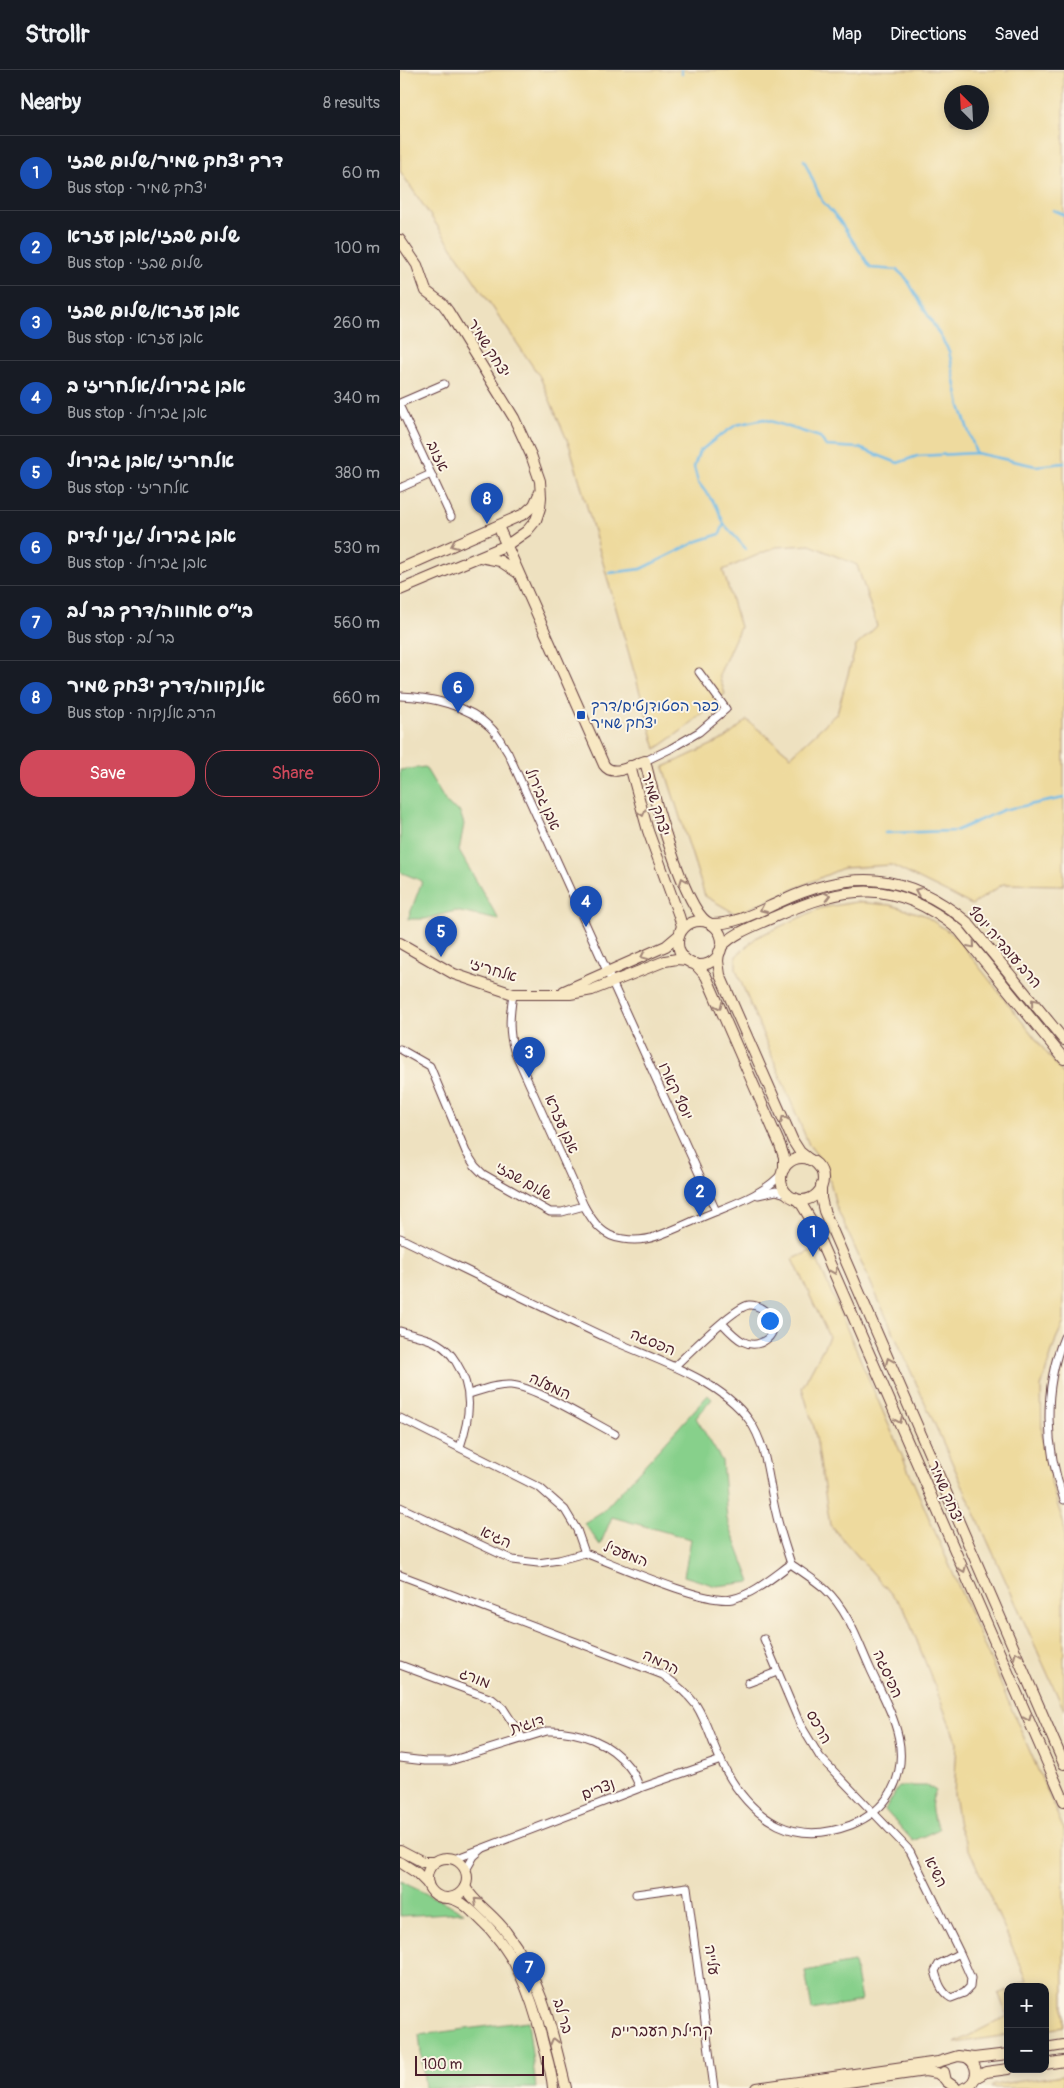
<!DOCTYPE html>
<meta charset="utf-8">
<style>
:root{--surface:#171b24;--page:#20242c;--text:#f1f3f6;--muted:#9ea1a6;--line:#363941;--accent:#d1495b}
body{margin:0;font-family:Pangolin,"Playpen Sans Hebrew",sans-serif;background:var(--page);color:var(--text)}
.controls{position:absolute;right:15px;bottom:15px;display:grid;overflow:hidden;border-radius:10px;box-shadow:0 2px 12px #0003}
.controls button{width:45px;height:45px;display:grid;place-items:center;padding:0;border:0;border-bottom:1px solid var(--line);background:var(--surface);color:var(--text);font:25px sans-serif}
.compass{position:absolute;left:544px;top:15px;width:45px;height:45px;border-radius:50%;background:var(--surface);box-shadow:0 2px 12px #0003;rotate:336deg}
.scale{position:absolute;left:15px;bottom:12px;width:129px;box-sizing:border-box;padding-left:5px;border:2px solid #4a1f2b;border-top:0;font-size:14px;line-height:18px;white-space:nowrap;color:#4a1f2b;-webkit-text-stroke:4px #fcf5e5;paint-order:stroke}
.you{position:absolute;left:369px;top:1250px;width:18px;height:18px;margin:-12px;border:4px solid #fff;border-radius:50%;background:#1a73e8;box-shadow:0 0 0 8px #1a73e833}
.badge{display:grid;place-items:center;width:32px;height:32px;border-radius:50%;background:var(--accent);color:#fff;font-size:16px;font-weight:700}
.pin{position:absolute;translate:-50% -41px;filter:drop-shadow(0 1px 2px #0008)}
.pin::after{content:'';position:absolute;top:26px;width:18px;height:15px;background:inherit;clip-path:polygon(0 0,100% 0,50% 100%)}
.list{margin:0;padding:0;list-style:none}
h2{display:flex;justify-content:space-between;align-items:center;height:65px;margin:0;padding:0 20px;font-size:21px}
h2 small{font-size:16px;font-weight:400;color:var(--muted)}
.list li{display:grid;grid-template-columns:32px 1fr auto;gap:15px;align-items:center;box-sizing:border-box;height:75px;padding:0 20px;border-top:1px solid var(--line)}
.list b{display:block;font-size:19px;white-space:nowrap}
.list p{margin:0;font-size:16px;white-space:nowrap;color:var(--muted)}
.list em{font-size:16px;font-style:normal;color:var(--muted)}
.actions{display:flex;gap:10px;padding:15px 20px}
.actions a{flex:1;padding:11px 0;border:1px solid var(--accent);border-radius:20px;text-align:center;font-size:18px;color:var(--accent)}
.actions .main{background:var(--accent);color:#fff}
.map{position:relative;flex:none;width:664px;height:2018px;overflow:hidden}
header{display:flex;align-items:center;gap:30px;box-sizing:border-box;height:70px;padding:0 25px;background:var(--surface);border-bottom:1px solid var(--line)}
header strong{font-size:24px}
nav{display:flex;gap:28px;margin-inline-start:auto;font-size:18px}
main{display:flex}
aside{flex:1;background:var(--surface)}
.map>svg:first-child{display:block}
.green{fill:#87d08b;stroke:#68785b}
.sand{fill:#eeda9e;stroke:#9c7c64;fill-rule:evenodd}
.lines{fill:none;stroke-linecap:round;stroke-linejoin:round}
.stream{stroke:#6dbae7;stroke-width:2.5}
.street-casing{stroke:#633c41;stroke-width:9}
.secondary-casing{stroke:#633c41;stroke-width:12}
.street{stroke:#fff;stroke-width:7}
.secondary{stroke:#f8e8c3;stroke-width:10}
.oneway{stroke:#a18477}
.transit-dot{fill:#1a4fb4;stroke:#fcf5e5;stroke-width:2}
.labels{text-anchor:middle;stroke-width:4;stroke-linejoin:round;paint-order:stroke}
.street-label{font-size:15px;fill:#4a1f2b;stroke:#fcf5e5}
.transit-label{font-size:15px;fill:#164399;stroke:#fcf5e5;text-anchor:start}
.neighbourhood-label{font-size:16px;fill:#4a1f2b;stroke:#fcf5e5}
</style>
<header>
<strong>Strollr</strong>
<nav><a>Map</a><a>Directions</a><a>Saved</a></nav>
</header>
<main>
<aside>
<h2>Nearby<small>8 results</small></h2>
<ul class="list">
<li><span class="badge" style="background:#1a4fb4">1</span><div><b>דרך יצחק שמיר/שלום שבזי</b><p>Bus stop · יצחק שמיר</p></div><em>60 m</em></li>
<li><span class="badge" style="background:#1a4fb4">2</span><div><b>שלום שבזי/אבן עזרא</b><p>Bus stop · שלום שבזי</p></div><em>100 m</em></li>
<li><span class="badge" style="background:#1a4fb4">3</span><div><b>אבן עזרא/שלום שבזי</b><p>Bus stop · אבן עזרא</p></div><em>260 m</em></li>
<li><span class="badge" style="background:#1a4fb4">4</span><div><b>אבן גבירול/אלחריזי ב</b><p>Bus stop · אבן גבירול</p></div><em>340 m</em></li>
<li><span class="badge" style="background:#1a4fb4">5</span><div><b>אלחריזי /אבן גבירול</b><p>Bus stop · אלחריזי</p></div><em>380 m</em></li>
<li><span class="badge" style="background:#1a4fb4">6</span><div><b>אבן גבירול /גני ילדים</b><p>Bus stop · אבן גבירול</p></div><em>530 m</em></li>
<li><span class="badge" style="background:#1a4fb4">7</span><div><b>בי״ס אחווה/דרך בר לב</b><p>Bus stop · בר לב</p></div><em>560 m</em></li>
<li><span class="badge" style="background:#1a4fb4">8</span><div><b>אלנקווה/דרך יצחק שמיר</b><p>Bus stop · הרב אלנקוה</p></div><em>660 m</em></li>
</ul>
<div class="actions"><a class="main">Save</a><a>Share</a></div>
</aside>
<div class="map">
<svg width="664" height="2018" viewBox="0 0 664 2018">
<rect width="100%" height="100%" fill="#fcf5e5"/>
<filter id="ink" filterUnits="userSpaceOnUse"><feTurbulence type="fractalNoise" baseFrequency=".02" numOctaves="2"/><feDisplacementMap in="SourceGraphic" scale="10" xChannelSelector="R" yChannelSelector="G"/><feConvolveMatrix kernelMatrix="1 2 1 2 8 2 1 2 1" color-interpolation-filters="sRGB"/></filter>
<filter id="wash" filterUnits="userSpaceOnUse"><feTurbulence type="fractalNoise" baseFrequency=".0096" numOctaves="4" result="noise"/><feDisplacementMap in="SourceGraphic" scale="20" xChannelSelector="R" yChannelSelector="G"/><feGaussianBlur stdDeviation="1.12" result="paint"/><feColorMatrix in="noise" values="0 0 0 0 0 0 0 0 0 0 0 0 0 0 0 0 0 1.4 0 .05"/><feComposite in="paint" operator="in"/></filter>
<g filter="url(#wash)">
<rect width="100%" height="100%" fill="#eee1c0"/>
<g class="green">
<polygon points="25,697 47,734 60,742 64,754 59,781 99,850 55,841 25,849 8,849 22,811 0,802 0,700"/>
<polygon points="308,1325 312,1329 296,1348 322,1391 327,1449 351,1512 316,1516 284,1506 291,1469 212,1447 200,1475 184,1453 203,1441"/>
<path d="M499,1716H528L536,1721C528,1735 532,1745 539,1759L513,1771L485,1740Z"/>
<polygon points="0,1811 64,1842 0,1846"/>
<polygon points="454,1892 461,1931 412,1940 405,1901"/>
<polygon points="128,1951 136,2018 25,2018 19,1965"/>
</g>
<g class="sand">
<path d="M0,0H664V815L603,814L572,835L491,795L443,798L336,844L305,826L264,697L326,668L347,650L391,686L437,643L456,576L477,556L457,495L410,475L376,477L323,500L340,557L319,605L325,624L284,659L256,679L170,377L140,307L0,101ZM552,22H582V52H552Z"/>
<path d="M456,832L490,835L524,845L555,866L664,1005V1252L656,1269L641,1317L642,1368L653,1420L664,1455V1640L436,1136C429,1107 429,1099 409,1075L336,900V886L357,867L421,838Z"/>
<polygon points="413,1180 664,1760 664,1957 645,1960 645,1917 614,1917 627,1910 559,1757 554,1724 557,1673 504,1538 430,1455 415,1361 402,1318 429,1267 393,1189"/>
<polygon points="608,1920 608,1965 555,1973 607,1946 599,1924"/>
<polygon points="664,2005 664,2018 591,2018 593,2015"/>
</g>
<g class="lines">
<g class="stream">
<polyline points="281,0 282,4"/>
<polyline points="404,90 422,131 439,150 471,198 497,200 506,208 549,281 560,336 576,383"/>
<polyline points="653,140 664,145"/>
<polyline points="324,454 346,479"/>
<polyline points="209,503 241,499 298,471 320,464 324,454 317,437 298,412 294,397 299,382 314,370 336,355 364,349 420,367 426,376 459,378 498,393 517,386 576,383 636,396 664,393"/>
<polyline points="485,763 555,761 603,740 664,728"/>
</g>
</g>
</g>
<g filter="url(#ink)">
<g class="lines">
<g class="street-casing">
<g id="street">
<polyline points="0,333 44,314"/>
<polyline points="0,337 51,447"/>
<polyline points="0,418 31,404"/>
<path d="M0,626C30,627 68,635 90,657C98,664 102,674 108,683L316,1141"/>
<polyline points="245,691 270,679 299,662 326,639 299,602"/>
<path d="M113,924C110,944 108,961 114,980L184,1136C193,1152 203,1167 223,1169C234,1171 246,1170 257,1166C272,1161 286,1154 300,1148C327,1136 364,1126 383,1102"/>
<polyline points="0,979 30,996 66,1082 75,1096 83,1104 150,1142 162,1142 184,1136"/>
<polyline points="358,1125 376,1121 389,1125"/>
<path d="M0,1168C70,1202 139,1236 209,1269C253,1289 319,1308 349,1350C368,1377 368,1412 376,1443C380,1461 386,1478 391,1494"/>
<path d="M0,1261C12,1265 26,1267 37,1273C44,1277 52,1285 56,1292C74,1320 70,1347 60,1377"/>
<path d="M664,1267C643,1318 645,1378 664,1430"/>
<path d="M275,1296C288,1284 334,1237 349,1235C366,1234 382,1257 367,1269C349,1283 334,1266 322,1253"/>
<path d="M69,1324C82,1320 97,1314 111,1315C135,1317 190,1351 215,1364"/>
<path d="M0,1348L140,1418L165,1440L177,1460L185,1483C214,1494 306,1535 332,1529C354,1524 373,1507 391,1494"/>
<polyline points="0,1437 113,1490 138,1493 159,1490 185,1483"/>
<path d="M0,1505L263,1605C276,1614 286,1622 296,1635C307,1652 312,1673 321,1691C333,1716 352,1742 378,1755C401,1766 427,1764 451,1755C468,1748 482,1738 491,1722C515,1678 488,1638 470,1598C458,1571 447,1539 425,1519C415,1510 402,1502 391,1494"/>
<path d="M364,1569L400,1654L420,1687L510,1781L560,1883L571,1908L570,1917L564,1923L551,1928C541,1922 538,1912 535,1901L539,1894L560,1883"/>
<polyline points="0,1595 92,1629 103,1638 123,1669"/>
<polyline points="348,1613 377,1602"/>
<path d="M0,1688L25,1691H50L147,1661C178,1660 210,1672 229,1697C234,1703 237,1711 240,1718"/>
<polyline points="55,1789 240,1718 321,1690"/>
<polyline points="66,1800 74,1786 82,1779"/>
<polyline points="236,1824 287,1817 314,2018"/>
</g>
</g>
<g class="secondary-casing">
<g id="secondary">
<polyline points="0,170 17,195 26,221 42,233 48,241 114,348 131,385 140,411 141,427 140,438 136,450 127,461 107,475 0,520"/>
<path d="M98,456L204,695C213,708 232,695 245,691C253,724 283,835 307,852"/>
<polyline points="80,487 100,491 118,503"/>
<polyline points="0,499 124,444 134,435 139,424"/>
<polyline points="230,696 248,761 279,846 282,856 280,862"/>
<circle cx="300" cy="873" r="22"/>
<path d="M311,854C337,854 359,841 382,831C452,799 507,802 567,852L664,970"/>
<polyline points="0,873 54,904 113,924 170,924 192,920 265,891 277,889 286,890"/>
<path d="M321,877C335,862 355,856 374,847C446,815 494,807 559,860L664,989"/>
<polyline points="319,882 318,891 320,905 393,1071 400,1082 410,1090"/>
<polyline points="295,894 306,906 380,1075 384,1087 384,1099"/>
<polyline points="164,921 266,876 279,865"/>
<circle cx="402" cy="1109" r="21"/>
<polyline points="421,1116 421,1128 424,1141 664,1694"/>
<polyline points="395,1128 402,1135 411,1150 664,1731"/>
<polyline points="0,1780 23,1792 34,1792"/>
<circle cx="47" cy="1808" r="20"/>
<polyline points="0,1792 17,1803 28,1814"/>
<path d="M65,1817C75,1834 94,1845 106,1862C142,1909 152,1962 166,2018"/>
<path d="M49,1828C61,1830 68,1838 77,1846C115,1880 132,1925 143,1973C147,1988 152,2003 153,2018"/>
<polyline points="645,1978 664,1975"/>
<polyline points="645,1994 664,1991"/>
<polyline points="544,2002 546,2011 556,2018"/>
<polyline points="575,2008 586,2002 608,1999"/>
<polyline points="356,2018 538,1992 558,1986 574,1988 608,1984"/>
<polyline points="406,2018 525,2001 537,2003 545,2009"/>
<path d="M564,2018C579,2012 580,1995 566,1987"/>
</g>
</g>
<use href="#street" class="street"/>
<use href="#secondary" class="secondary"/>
</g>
<defs><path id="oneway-chevron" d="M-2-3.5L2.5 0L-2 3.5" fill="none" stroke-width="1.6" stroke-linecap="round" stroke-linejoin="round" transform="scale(1.25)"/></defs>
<g class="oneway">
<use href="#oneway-chevron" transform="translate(54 475) rotate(156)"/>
<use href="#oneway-chevron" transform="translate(242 743) rotate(73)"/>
<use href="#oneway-chevron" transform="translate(283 811) rotate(-111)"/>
<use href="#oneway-chevron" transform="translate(518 821) rotate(-158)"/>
<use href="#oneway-chevron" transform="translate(427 826) rotate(-14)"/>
<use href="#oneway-chevron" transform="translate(363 839) rotate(156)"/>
<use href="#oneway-chevron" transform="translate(572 875) rotate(49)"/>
<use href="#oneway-chevron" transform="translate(244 886) rotate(155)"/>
<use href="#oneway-chevron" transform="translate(634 932) rotate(-129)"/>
<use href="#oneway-chevron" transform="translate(319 936) rotate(66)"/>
<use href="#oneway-chevron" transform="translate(384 1049) rotate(-114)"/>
<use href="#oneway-chevron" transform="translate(434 1201) rotate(67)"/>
<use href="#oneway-chevron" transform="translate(489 1291) rotate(-113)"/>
<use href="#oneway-chevron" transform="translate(499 1350) rotate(67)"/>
<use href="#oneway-chevron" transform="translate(563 1499) rotate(67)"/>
<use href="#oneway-chevron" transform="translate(617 1585) rotate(-113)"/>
<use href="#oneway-chevron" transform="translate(628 1648) rotate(67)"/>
<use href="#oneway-chevron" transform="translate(77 1831) rotate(-137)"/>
<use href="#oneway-chevron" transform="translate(154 1971) rotate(-104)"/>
</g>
</g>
<rect class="transit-dot" x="176" y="640" width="10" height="10" rx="2.5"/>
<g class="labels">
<g class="street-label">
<text transform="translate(89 278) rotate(58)" y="5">יצחק שמיר</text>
<text transform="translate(38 386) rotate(65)" y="5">אזוב</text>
<text transform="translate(143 729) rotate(66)" y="5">אבן גבירול</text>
<text transform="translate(256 734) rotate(73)" y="5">יצחק שמיר</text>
<text transform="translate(605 877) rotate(49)" y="5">הרב עובדיה יוסף</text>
<text transform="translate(93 900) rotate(17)" y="5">אלחריזי</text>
<text transform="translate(276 1021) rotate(65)" y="5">יוסף קארו</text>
<text transform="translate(162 1054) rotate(66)" y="5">אבן עזרא</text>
<text transform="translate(124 1111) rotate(29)" y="5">שלום שבזי</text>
<text transform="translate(253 1272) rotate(23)" y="5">הפסגה</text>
<text transform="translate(150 1316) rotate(25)" y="5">המעלה</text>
<text transform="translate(546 1422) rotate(67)" y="5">יצחק שמיר</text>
<text transform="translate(96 1467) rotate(25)" y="5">הגיא</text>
<text transform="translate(226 1484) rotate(21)" y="5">המעפיל</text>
<text transform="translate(261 1592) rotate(26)" y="5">הרמה</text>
<text transform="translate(488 1604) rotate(66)" y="5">הפיסגה</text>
<text transform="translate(75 1608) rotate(21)" y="5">מורג</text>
<text transform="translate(127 1654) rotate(-16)" y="5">דוגית</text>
<text transform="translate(419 1657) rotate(61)" y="5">הרכס</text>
<text transform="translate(198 1719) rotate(-21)" y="5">נצרים</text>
<text transform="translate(536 1802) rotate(64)" y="5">השיא</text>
<text transform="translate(312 1890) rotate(82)" y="5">עלייה</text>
<text transform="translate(163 1946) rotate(74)" y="5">בר לב</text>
</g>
<g class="transit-label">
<text x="191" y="641">כפר הסטודנטים/דרך<tspan x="191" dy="17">יצחק שמיר</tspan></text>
</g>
<g class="neighbourhood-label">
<text x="262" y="1966">קהילת העבריים</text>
</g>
</g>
</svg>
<div class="controls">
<button>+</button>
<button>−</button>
</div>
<svg class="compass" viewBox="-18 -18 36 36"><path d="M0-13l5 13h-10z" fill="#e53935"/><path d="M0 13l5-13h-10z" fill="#9ea1a6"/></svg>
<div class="scale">100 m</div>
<div class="you"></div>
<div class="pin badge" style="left:413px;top:1187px;background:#1a4fb4">1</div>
<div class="pin badge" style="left:300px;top:1147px;background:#1a4fb4">2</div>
<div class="pin badge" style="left:129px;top:1008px;background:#1a4fb4">3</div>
<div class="pin badge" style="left:186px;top:857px;background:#1a4fb4">4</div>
<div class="pin badge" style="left:41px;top:887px;background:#1a4fb4">5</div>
<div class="pin badge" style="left:58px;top:643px;background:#1a4fb4">6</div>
<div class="pin badge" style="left:129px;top:1923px;background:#1a4fb4">7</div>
<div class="pin badge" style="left:87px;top:454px;background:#1a4fb4">8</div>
</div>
</main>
